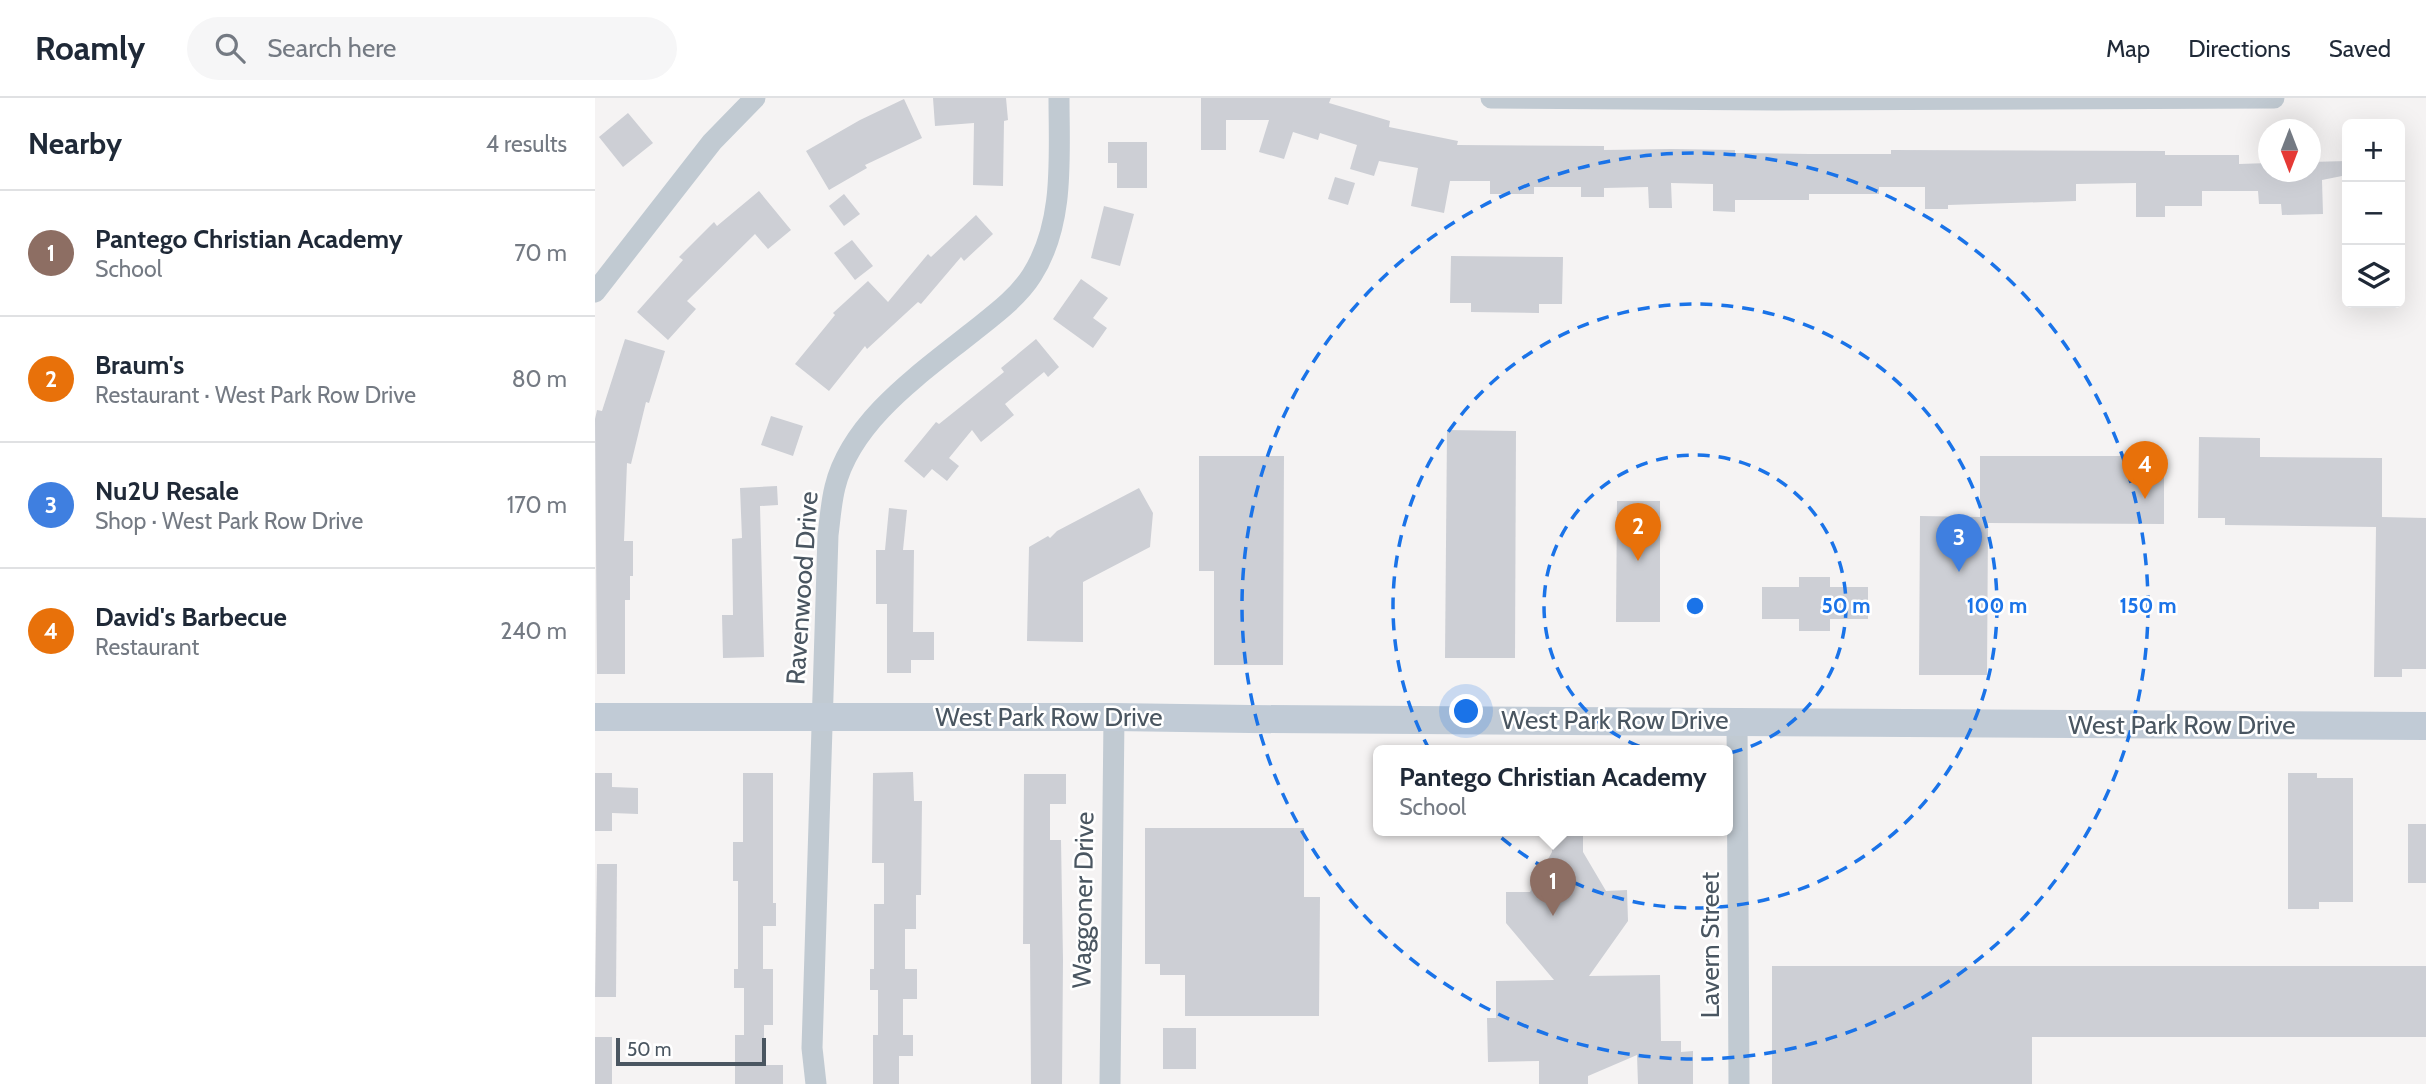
<!DOCTYPE html>
<meta charset="utf-8">
<style>
:root{--surface:#fff;--page:#f6f6f7;--text:#1f2937;--muted:#747a83;--line:#e0e1e3;--accent:#d93025}
body{margin:0;font-family:Cabin,sans-serif;background:var(--page);color:var(--text)}
.controls{position:absolute;right:21px;top:21px;display:grid;overflow:hidden;border-radius:10px;box-shadow:0 7px 28px #0002}
.controls button{width:63px;height:63px;display:grid;place-items:center;padding:0;border:0;border-bottom:2px solid var(--line);background:var(--surface);color:var(--text);font:35px sans-serif}
.compass{position:absolute;left:1663px;top:21px;width:63px;height:63px;border-radius:50%;background:var(--surface);box-shadow:0 7px 28px #0002;rotate:180deg}
.scale{position:absolute;left:21px;bottom:18px;width:150px;box-sizing:border-box;padding-left:7px;border:4px solid #4a5661;border-top:0;font-size:19px;line-height:24px;white-space:nowrap;color:#4a5661;-webkit-text-stroke:5px #fff;paint-order:stroke}
.you{position:absolute;left:872px;top:614px;width:24px;height:24px;margin:-18px;border:5px solid #fff;border-radius:50%;background:#1a73e8;box-shadow:0 0 0 10px #1a73e833}
.badge{display:grid;place-items:center;width:46px;height:46px;border-radius:50%;background:var(--accent);color:#fff;font-size:23px;font-weight:700}
.pin{position:absolute;translate:-50% -58px;filter:drop-shadow(0 2px 4px #0008)}
.pin::after{content:'';position:absolute;top:37px;width:24px;height:21px;background:inherit;clip-path:polygon(0 0,100% 0,50% 100%)}
.popup{position:absolute;left:778px;top:647px;width:360px;height:91px;box-sizing:border-box;display:grid;place-content:center;border-radius:10px;background:var(--surface);filter:drop-shadow(0 2px 5px #0005);font-size:23px;white-space:nowrap;color:var(--muted)}
.popup b{font-size:26px;color:var(--text)}
.popup::after{content:'';position:absolute;left:50%;top:100%;margin-left:-14px;border:14px solid transparent;border-top-color:var(--surface)}
.list{margin:0;padding:0;list-style:none}
h2{display:flex;justify-content:space-between;align-items:center;height:91px;margin:0;padding:0 28px;font-size:30px}
h2 small{font-size:23px;font-weight:400;color:var(--muted)}
.list li{display:grid;grid-template-columns:46px 1fr auto;gap:21px;align-items:center;box-sizing:border-box;height:126px;padding:0 28px;border-top:2px solid var(--line)}
.list b{display:block;font-size:26px;white-space:nowrap}
.list p{margin:0;font-size:23px;white-space:nowrap;color:var(--muted)}
.list em{font-size:23px;font-style:normal;color:var(--muted)}
.icon{flex:none;width:38px;height:38px;fill:none;stroke:currentColor;stroke-width:2;stroke-linecap:round;stroke-linejoin:round}
.map{position:relative;flex:none;width:1831px;height:986px;overflow:hidden}
header{display:flex;align-items:center;gap:42px;box-sizing:border-box;height:98px;padding:0 35px;background:var(--surface);border-bottom:2px solid var(--line)}
header strong{font-size:33px}
nav{display:flex;gap:38px;margin-inline-start:auto;font-size:24px}
.search{width:490px;height:63px;background:var(--page);display:flex;align-items:center;gap:18px;box-sizing:border-box;padding:0 24px;border-radius:38px;color:var(--muted);font-size:26px}
main{display:flex}
aside{flex:1;background:var(--surface)}
.map>svg:first-child{display:block}
.building{fill:#cdcfd5}
.lines{fill:none;stroke-linecap:round;stroke-linejoin:round}
.street{stroke:#c1cad2;stroke-width:21}
.secondary{stroke:#c1cbd6;stroke-width:28}
.ring{fill:none;stroke:#1a73e8;stroke-width:3.5;stroke-dasharray:12 9}
.labels{text-anchor:middle;stroke-width:5;stroke-linejoin:round;paint-order:stroke}
.street-label{font-size:26px;fill:#4a5661;stroke:#fff}
.centre{fill:#1a73e8;stroke:#fff;stroke-width:3.5}
.ring-label{font-size:21px;text-anchor:middle;font-weight:bold;fill:#1a73e8;stroke:#fff;stroke-width:5;stroke-linejoin:round;paint-order:stroke}
</style>
<header>
<strong>Roamly</strong>
<div class="search"><svg class="icon" aria-label="search" viewBox="0 0 24 24"><circle cx="10" cy="10" r="6"/><path d="M15 15l6 6"/></svg>Search here</div>
<nav><a>Map</a><a>Directions</a><a>Saved</a></nav>
</header>
<main>
<aside>
<h2>Nearby<small>4 results</small></h2>
<ul class="list">
<li><span class="badge" style="background:#8d6e63">1</span><div><b>Pantego Christian Academy</b><p>School</p></div><em>70 m</em></li>
<li><span class="badge" style="background:#e8710a">2</span><div><b>Braum's</b><p>Restaurant · West Park Row Drive</p></div><em>80 m</em></li>
<li><span class="badge" style="background:#3f7fe0">3</span><div><b>Nu2U Resale</b><p>Shop · West Park Row Drive</p></div><em>170 m</em></li>
<li><span class="badge" style="background:#e8710a">4</span><div><b>David's Barbecue</b><p>Restaurant</p></div><em>240 m</em></li>
</ul>
</aside>
<div class="map">
<svg width="1831" height="986" viewBox="0 0 1831 986">
<rect width="100%" height="100%" fill="#f5f3f3"/>
<g class="building">
<polygon points="338,0 411,0 413,22 409,23 408,88 378,87 379,25 340,28"/>
<polygon points="606,0 736,0 734,5 795,23 794,29 863,43 862,47 1009,48 1009,52 1076,51 1140,52 1140,55 1214,56 1296,56 1296,52 1570,53 1570,57 1644,57 1644,66 1674,65 1674,74 1716,74 1716,64 1752,63 1752,77 1727,82 1728,116 1687,117 1686,106 1664,106 1663,93 1607,93 1607,108 1570,108 1570,119 1541,119 1541,85 1481,86 1481,103 1353,107 1353,111 1330,111 1330,89 1284,89 1284,96 1214,96 1214,102 1140,102 1140,114 1118,113 1118,86 1076,85 1077,110 1054,110 1053,89 1009,90 1009,99 986,99 986,89 939,89 939,96 895,96 895,83 855,83 849,115 816,108 823,70 784,63 779,78 755,71 762,47 725,35 723,42 698,34 689,61 664,54 674,22 631,22 631,52 606,52"/>
<polygon points="309,1 327,40 270,67 272,70 234,92 211,53 265,22"/>
<polygon points="33,15 58,45 28,69 4,39"/>
<polygon points="513,44 552,44 552,90 522,90 522,65 513,65"/>
<polygon points="740,79 760,85 753,107 733,101"/>
<polygon points="164,93 196,132 173,151 160,136 92,203 101,211 73,242 42,214 88,162 84,159 119,124 122,128"/>
<polygon points="249,96 265,116 249,128 234,108"/>
<polygon points="509,108 539,116 525,168 496,160"/>
<polygon points="381,117 398,136 369,163 366,159 326,206 323,204 272,251 270,248 234,293 200,266 240,217 238,215 273,183 293,204 333,156 336,159"/>
<polygon points="257,142 278,168 260,182 239,155"/>
<polygon points="856,158 968,159 967,206 944,206 944,215 876,214 876,205 855,205"/>
<polygon points="486,181 513,200 498,220 512,230 498,250 458,221"/>
<polygon points="30,241 70,253 54,305 51,304 36,366 32,365 29,443 38,443 38,478 35,478 35,502 30,502 30,576 2,576 0,321 2,312 7,313"/>
<polygon points="441,241 464,269 453,279 449,274 410,306 419,317 386,344 377,332 354,360 364,368 352,383 337,371 329,380 309,363 341,324 344,326 409,274 406,270"/>
<polygon points="176,318 208,328 198,358 166,347"/>
<polygon points="852,332 921,333 920,560 850,560"/>
<polygon points="1604,339 1665,340 1665,359 1787,360 1787,419 1831,420 1831,571 1807,571 1807,579 1779,579 1781,429 1630,427 1630,420 1603,420"/>
<polygon points="604,358 689,358 688,567 619,567 619,473 604,473"/>
<polygon points="1385,358 1569,358 1569,426 1393,425 1392,577 1324,577 1325,418 1385,419"/>
<polygon points="182,388 183,407 165,408 169,559 128,560 127,517 138,517 137,441 147,440 145,390"/>
<polygon points="544,390 558,415 555,449 488,484 488,544 432,543 434,449 453,438 455,440 462,433"/>
<polygon points="1022,403 1065,403 1065,524 1021,524"/>
<polygon points="294,410 312,412 308,452 319,452 318,534 339,534 339,562 316,562 316,575 292,575 292,506 281,506 281,452 290,452"/>
<polygon points="1204,479 1235,479 1235,489 1273,489 1273,521 1235,521 1235,533 1204,533 1204,521 1167,521 1167,489 1204,489"/>
<polygon points="318,674 319,703 327,703 326,797 321,797 321,831 310,831 310,871 322,871 322,901 308,901 308,937 318,937 318,958 304,958 304,986 278,986 278,937 283,937 283,892 275,892 275,871 279,871 279,806 289,806 289,765 277,765 278,675"/>
<polygon points="0,675 17,675 17,689 43,690 43,716 17,715 17,733 0,733"/>
<polygon points="148,675 178,675 178,805 181,805 181,828 168,828 168,871 178,871 178,927 169,927 169,967 188,967 188,986 140,986 140,937 149,937 149,890 139,890 139,871 143,871 143,783 138,783 138,744 148,744"/>
<polygon points="1693,675 1722,675 1722,680 1758,680 1758,804 1724,804 1724,811 1693,811"/>
<polygon points="429,676 471,676 471,706 455,706 455,742 466,742 468,862 467,986 436,986 435,846 428,846"/>
<rect x="1813" y="726" width="18" height="59"/>
<polygon points="550,730 709,730 709,799 725,799 724,918 590,918 590,877 565,877 565,866 550,866"/>
<polygon points="988,734 988,754 1011,793 1032,792 1033,823 994,878 1065,877 1066,943 1086,943 1086,954 1098,953 1098,986 1043,986 1042,957 993,978 993,986 944,986 944,963 893,964 892,920 901,920 901,883 959,882 911,825 911,794 935,794 957,754 957,735"/>
<polygon points="2,766 22,766 21,899 0,899"/>
<polygon points="1177,868 1831,868 1831,939 1437,939 1437,986 1177,986"/>
<rect x="568" y="930" width="33" height="41"/>
<rect x="0" y="939" width="17" height="47"/>
</g>
<g class="lines">
<g class="street">
<polyline points="896,0 1180,2 1679,0"/>
<polyline points="0,194 117,44 160,0"/>
<polyline points="1142,623 1144,986"/>
<path d="M221,986L217,950L233,437C235,422 236,405 240,389C256,323 325,276 375,236C396,219 422,201 437,177C470,125 464,59 464,0"/>
<polyline points="515,986 519,619"/>
</g>
<polyline class="secondary" points="0,619 519,619 655,621 1831,628"/>
</g>
<g class="ring">
<circle cx="1100" cy="508" r="151"/>
<circle cx="1100" cy="508" r="302"/>
<circle cx="1100" cy="508" r="453"/>
</g>
<g class="labels">
<g class="street-label">
<text transform="translate(207 490) rotate(-86)" y="9">Ravenwood Drive</text>
<text x="454" y="628">West Park Row Drive</text>
<text x="1020" y="631">West Park Row Drive</text>
<text x="1587" y="636">West Park Row Drive</text>
<text transform="translate(488 802) rotate(-89)" y="9">Waggoner Drive</text>
<text transform="translate(1115 847) rotate(-90)" y="9">Lavern Street</text>
</g>
</g>
<circle cx="1100" cy="508" r="10" class="centre"/>
<g class="ring-label">
<text x="1251" y="515">50 m</text>
<text x="1402" y="515">100 m</text>
<text x="1553" y="515">150 m</text>
</g>
</svg>
<div class="controls">
<button>+</button>
<button>−</button>
<button><svg class="icon" aria-label="layers" viewBox="0 0 24 24"><path d="M12 4l9 5-9 5-9-5zM3 14l9 5 9-5"/></svg></button>
</div>
<svg class="compass" viewBox="-18 -18 36 36"><path d="M0-13l5 13h-10z" fill="#e53935"/><path d="M0 13l5-13h-10z" fill="#747a83"/></svg>
<div class="scale">50 m</div>
<div class="you"></div>
<div class="pin badge" style="left:958px;top:818px;background:#8d6e63">1</div>
<div class="popup"><b>Pantego Christian Academy</b>School</div>
<div class="pin badge" style="left:1043px;top:463px;background:#e8710a">2</div>
<div class="pin badge" style="left:1364px;top:474px;background:#3f7fe0">3</div>
<div class="pin badge" style="left:1550px;top:401px;background:#e8710a">4</div>
</div>
</main>
